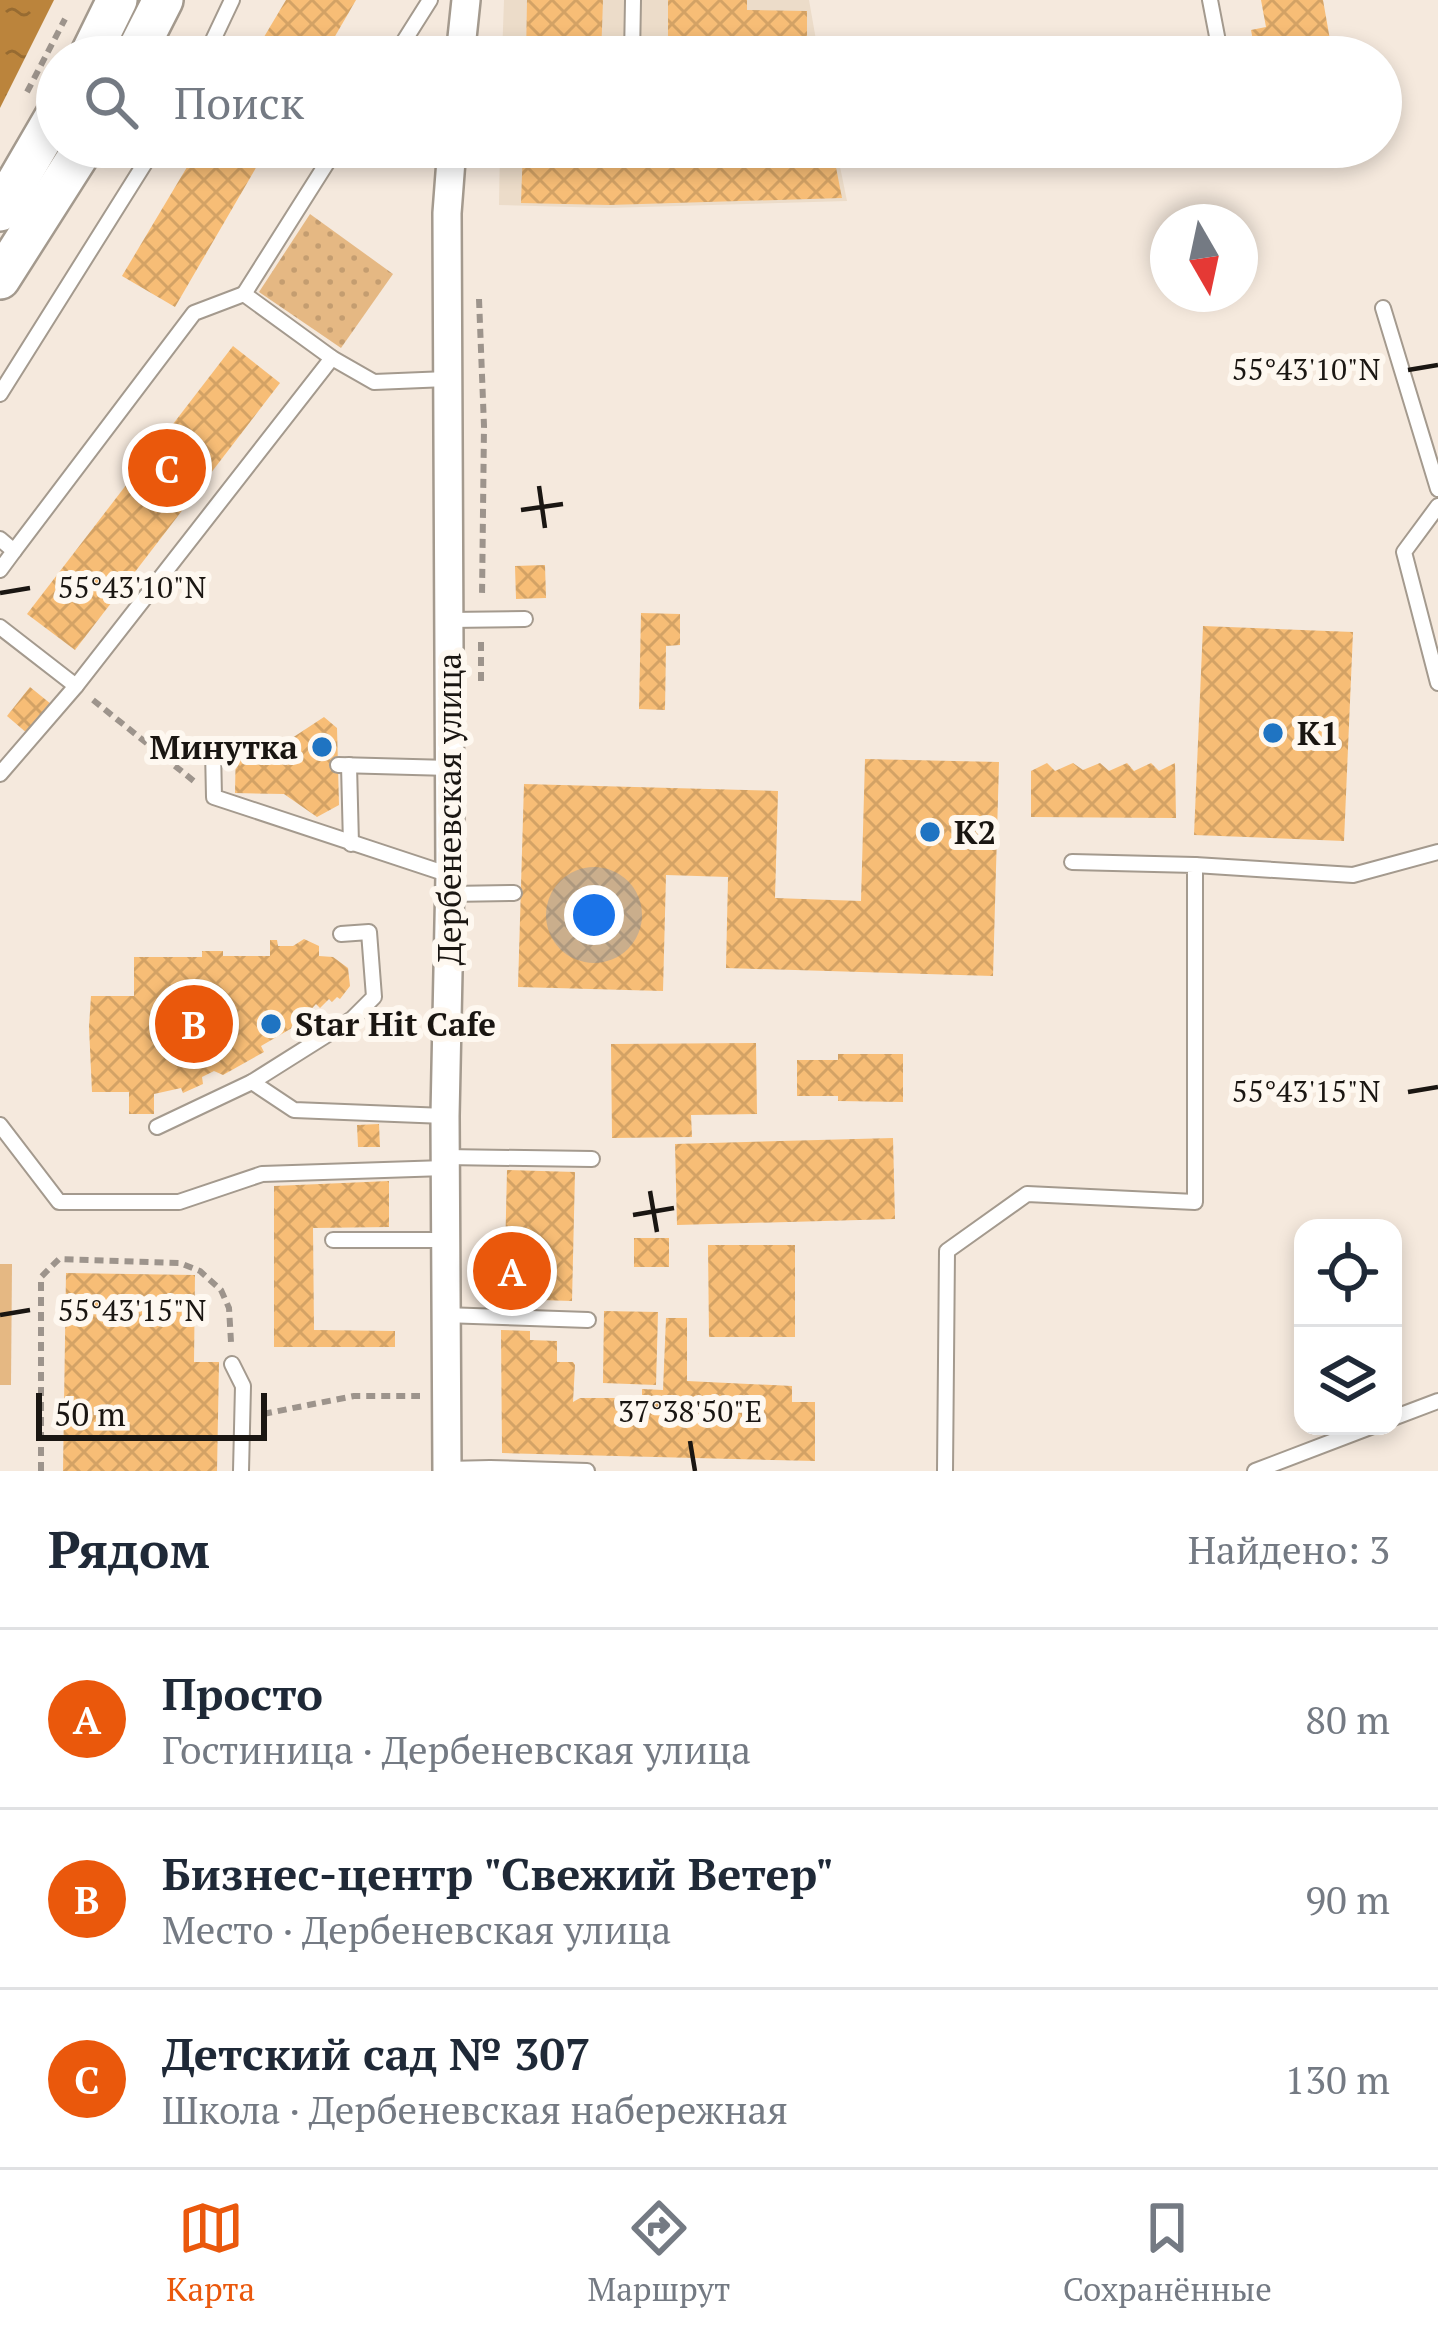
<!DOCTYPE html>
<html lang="ru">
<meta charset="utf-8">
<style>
:root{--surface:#fff;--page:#f6f6f7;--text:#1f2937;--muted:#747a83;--line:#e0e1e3;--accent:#ea580c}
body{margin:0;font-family:"PT Serif",serif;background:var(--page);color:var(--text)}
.controls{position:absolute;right:36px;bottom:36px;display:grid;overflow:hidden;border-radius:24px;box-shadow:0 6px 18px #0003}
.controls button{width:108px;height:108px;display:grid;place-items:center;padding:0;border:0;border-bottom:3px solid var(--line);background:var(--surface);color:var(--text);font:60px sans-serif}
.compass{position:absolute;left:1150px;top:204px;width:108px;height:108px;border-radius:50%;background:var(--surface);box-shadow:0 6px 18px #0003;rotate:171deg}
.scale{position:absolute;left:36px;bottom:30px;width:231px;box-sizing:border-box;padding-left:12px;border:6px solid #1a1612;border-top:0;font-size:33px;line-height:42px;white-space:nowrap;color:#1a1612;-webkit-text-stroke:9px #fef8f0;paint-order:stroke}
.you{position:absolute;left:594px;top:915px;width:42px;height:42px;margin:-30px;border:9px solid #fff;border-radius:50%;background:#1a73e8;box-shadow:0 0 0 18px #1a73e833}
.badge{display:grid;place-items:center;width:78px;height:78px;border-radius:50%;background:var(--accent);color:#fff;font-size:39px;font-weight:700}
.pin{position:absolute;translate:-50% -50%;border:6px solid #fff;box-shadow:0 3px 12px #0006}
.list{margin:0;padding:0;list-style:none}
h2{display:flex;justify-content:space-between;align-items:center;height:156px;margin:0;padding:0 48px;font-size:51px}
h2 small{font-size:39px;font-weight:400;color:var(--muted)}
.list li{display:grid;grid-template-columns:78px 1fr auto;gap:36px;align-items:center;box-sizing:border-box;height:180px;padding:0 48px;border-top:3px solid var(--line)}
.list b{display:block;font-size:45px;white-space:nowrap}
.list p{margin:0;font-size:39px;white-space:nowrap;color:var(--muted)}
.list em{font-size:39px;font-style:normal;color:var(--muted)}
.icon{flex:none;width:66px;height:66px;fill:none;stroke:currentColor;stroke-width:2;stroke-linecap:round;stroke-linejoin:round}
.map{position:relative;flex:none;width:1438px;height:1471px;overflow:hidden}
.search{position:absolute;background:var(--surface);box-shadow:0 6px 18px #0003;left:36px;right:36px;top:36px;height:132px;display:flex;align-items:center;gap:30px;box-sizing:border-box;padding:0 42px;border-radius:66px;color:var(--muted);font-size:45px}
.sheet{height:696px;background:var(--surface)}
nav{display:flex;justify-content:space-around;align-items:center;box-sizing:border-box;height:168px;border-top:3px solid var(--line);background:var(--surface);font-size:33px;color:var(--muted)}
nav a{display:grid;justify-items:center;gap:6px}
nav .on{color:var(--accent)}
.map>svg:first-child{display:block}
.built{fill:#ecdcc9}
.grass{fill:url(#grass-dots)}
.pitch{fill:#e5b883}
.water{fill:url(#water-ripples)}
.building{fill:url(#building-cross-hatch)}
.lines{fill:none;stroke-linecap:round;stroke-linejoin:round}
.lane-casing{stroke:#a49a8e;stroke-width:18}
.street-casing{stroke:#a49a8e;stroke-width:32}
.secondary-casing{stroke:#a49a8e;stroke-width:44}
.path{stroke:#9d948c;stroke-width:6;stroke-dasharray:9 6;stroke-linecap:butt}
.lane{stroke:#fff;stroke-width:14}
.street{stroke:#fff;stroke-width:27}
.secondary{stroke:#fff;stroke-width:39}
.ticks{fill:none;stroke:#1a1612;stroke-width:4.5}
.poi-dot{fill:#1f74c2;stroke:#fef8f0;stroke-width:4.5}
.labels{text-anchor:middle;stroke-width:12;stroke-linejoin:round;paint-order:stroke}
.poi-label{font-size:33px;font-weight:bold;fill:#1a1612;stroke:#fef8f0;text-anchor:start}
.street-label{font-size:33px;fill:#1a1612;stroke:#fef8f0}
.ticks-label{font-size:30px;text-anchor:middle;fill:#1a1612;stroke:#fef8f0;stroke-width:12;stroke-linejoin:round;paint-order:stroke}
</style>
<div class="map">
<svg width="1438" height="1471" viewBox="0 0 1438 1471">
<defs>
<pattern id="grass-dots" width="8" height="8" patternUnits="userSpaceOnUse" patternTransform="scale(3)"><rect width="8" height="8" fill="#e5b883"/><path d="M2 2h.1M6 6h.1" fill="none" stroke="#c49d70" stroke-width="1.8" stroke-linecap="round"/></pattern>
<pattern id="water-ripples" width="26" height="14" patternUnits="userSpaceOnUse" patternTransform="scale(3)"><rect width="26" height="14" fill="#bb843c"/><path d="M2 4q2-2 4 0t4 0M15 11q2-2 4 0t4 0" fill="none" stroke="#976b31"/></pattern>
<pattern id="building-cross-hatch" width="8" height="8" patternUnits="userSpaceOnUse" patternTransform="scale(3)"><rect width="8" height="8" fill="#f7bd76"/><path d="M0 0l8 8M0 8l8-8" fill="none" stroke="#d3a265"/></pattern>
</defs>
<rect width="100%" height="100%" fill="#f5e9dd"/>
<g class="built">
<polygon points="504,0 809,0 819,57 502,57"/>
<polygon points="500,147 836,147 847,201 608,208 499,205"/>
</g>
<polygon class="grass" points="310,214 393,274 341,348 259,292"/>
<polygon class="pitch" points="0,1264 12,1264 11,1385 0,1385"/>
<polygon class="water" points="0,0 54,0 0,108"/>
<g class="building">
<polygon points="286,0 356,0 323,57 252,57"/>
<polygon points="527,0 603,0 601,57 526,57"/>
<polygon points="668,0 747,0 747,10 807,11 807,49 668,49"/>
<polygon points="1261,0 1323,0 1333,57 1256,57 1251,30 1266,27"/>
<polygon points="199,147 268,147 175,307 122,276"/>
<polygon points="523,147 599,147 599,164 795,162 793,147 832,147 842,198 609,205 521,203"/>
<polygon points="233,346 280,383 75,650 27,614"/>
<polygon points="545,565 546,598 516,599 515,566"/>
<polygon points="641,613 680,614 680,645 666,646 665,710 639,709"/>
<polygon points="1203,626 1353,632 1344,841 1194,835"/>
<polygon points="30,687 51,704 28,734 7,716"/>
<polygon points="324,717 337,728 339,805 317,817 284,794 235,793 236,741 286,742"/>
<polygon points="865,759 999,762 993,976 726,968 728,877 666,875 663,991 518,987 524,784 778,791 775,898 861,901"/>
<polygon points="1047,763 1055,771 1073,763 1083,770 1100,763 1109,771 1127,763 1134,771 1151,763 1159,771 1175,763 1176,818 1031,817 1031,771"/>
<polygon points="304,939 319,946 319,956 333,957 348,968 350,986 340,999 337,997 332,1002 329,999 320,1008 316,1004 302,1019 304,1021 261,1046 264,1052 223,1075 214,1071 202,1077 203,1084 183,1093 181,1088 154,1094 154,1114 129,1114 129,1092 92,1092 89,1027 91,996 134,996 134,957 202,957 202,951 223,951 223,956 270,956 270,940 277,940 278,946 293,946"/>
<polygon points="756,1043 757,1114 691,1115 692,1137 612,1138 611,1044"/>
<polygon points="838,1054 903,1054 903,1102 838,1101 838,1096 797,1096 797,1060 838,1060"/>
<polygon points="379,1124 380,1147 358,1147 357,1125"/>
<polygon points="893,1138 895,1219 677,1225 675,1144"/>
<polygon points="507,1170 575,1172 572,1301 504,1299"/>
<polygon points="389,1181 389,1227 313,1228 314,1330 395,1331 395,1347 274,1347 274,1186"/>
<rect x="634" y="1238" width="35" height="29"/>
<polygon points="708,1245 795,1245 795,1337 709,1337"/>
<polygon points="66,1273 195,1275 194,1362 219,1362 217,1471 63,1471"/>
<polygon points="604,1311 658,1312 656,1385 603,1383"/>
<polygon points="666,1318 687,1318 687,1381 792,1386 792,1402 815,1402 815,1461 502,1453 501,1330 530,1331 530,1340 557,1341 557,1362 573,1362 575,1365 573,1402 580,1398 642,1398 642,1389 663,1390"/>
</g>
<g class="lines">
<g class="lane-casing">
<g id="lane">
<polyline points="1210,0 1221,57"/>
<polyline points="205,57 232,0"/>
<polyline points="394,57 430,0"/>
<polyline points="632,57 633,0"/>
<polyline points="244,294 337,147"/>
<polyline points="1383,308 1438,489"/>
<polyline points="0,394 155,147"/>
<polyline points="1438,506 1404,552 1438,683"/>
<polyline points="0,539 14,551 0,570"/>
<polyline points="14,551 194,313 244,294 332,358 374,382 447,379"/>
<polyline points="449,620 525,619"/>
<polyline points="0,627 76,686 332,358"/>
<polyline points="213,749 214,797 450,875"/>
<polyline points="338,765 450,768"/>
<polyline points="349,765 351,844"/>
<polyline points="0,774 76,686"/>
<polyline points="1195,865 1353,875 1438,852"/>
<polyline points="450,894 514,893"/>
<polyline points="252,1082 352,1019 374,997 369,932 341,934"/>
<polyline points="0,1125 59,1202 179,1202 262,1174 445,1168"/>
<polyline points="157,1127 252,1082 294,1110 445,1116"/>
<polyline points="445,1157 592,1159"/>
<polyline points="333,1240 445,1240"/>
<polyline points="444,1315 588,1320"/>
<polyline points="232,1364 243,1386 241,1471"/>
<polyline points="1393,1418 1438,1401"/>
<polyline points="447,1469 490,1468 587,1471"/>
<polyline points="945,1471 947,1251 1027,1194 1195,1202 1195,865 1072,862"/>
<polyline points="1255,1471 1373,1426"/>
</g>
</g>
<g class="street-casing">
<g id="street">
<polyline points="460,57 466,0"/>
<polyline points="447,1471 445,1116 450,875 447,213 452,147"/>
</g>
</g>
<g class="secondary-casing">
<g id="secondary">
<polyline points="89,57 117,0"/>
<polyline points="134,57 163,0"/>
<polyline points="0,211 57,113"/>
<polyline points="0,279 84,147"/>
</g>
</g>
<g class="path">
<polyline points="27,92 65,19"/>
<polyline points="479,299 484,426 482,597"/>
<polyline points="481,681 481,641"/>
<polyline points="93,700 195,782"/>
<polyline points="263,1414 354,1396 420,1396"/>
<polyline points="41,1471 41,1277 59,1259 180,1263 200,1271 221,1290 229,1308 231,1342"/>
</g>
<use href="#lane" class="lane"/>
<use href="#street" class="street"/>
<use href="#secondary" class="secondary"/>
</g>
<path class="ticks" d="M1408,370L1438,365M539,486L545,528M521,510L563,504M0,593L30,588M1408,1092L1438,1087M650,1191L657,1232M633,1215L674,1208M0,1315L30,1310M690,1441L695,1471"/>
<g class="poi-dot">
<circle cx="1273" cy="733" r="12"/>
<circle cx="322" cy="747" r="12"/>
<circle cx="930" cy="832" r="12"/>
<circle cx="271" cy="1024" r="12"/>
</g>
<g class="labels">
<g class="poi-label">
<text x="1297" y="745">К1</text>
<text x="298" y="759" text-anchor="end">Минутка</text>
<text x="954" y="844">К2</text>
<text x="295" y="1036">Star Hit Cafe</text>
</g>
<g class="street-label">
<text transform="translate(449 809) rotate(-90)" y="12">Дербеневская улица</text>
</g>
</g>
<g class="ticks-label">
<text x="1306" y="380">55°43'10"N</text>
<text x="132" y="598">55°43'10"N</text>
<text x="1306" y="1102">55°43'15"N</text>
<text x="132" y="1321">55°43'15"N</text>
<text x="690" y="1422">37°38'50"E</text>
</g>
</svg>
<div class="controls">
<button><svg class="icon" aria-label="locate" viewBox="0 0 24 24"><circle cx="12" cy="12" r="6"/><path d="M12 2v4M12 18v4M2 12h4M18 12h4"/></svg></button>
<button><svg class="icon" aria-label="layers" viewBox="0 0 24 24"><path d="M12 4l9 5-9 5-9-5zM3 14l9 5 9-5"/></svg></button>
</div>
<svg class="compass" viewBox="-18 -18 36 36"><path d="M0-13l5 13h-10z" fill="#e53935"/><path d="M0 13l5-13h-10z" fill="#747a83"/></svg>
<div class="scale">50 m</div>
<div class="you"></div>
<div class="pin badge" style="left:512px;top:1271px">A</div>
<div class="pin badge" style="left:194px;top:1024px">B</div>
<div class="pin badge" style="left:167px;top:468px">C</div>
<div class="search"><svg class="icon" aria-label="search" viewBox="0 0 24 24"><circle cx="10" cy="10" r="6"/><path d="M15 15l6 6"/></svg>Поиск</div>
</div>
<section class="sheet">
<h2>Рядом<small>Найдено: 3</small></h2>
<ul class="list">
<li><span class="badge">A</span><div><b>Просто</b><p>Гостиница · Дербеневская улица</p></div><em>80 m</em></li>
<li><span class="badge">B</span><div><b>Бизнес-центр &quot;Свежий Ветер&quot;</b><p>Место · Дербеневская улица</p></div><em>90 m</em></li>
<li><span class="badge">C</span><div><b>Детский сад № 307</b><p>Школа · Дербеневская набережная</p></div><em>130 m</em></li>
</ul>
</section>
<nav>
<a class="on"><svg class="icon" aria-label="map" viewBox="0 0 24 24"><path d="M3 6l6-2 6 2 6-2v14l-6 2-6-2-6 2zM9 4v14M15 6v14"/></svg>Карта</a>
<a><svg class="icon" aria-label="directions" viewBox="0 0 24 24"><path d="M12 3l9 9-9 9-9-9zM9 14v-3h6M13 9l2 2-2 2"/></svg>Маршрут</a>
<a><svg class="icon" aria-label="saved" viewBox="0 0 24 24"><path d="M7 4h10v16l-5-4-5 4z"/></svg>Сохранённые</a>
</nav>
